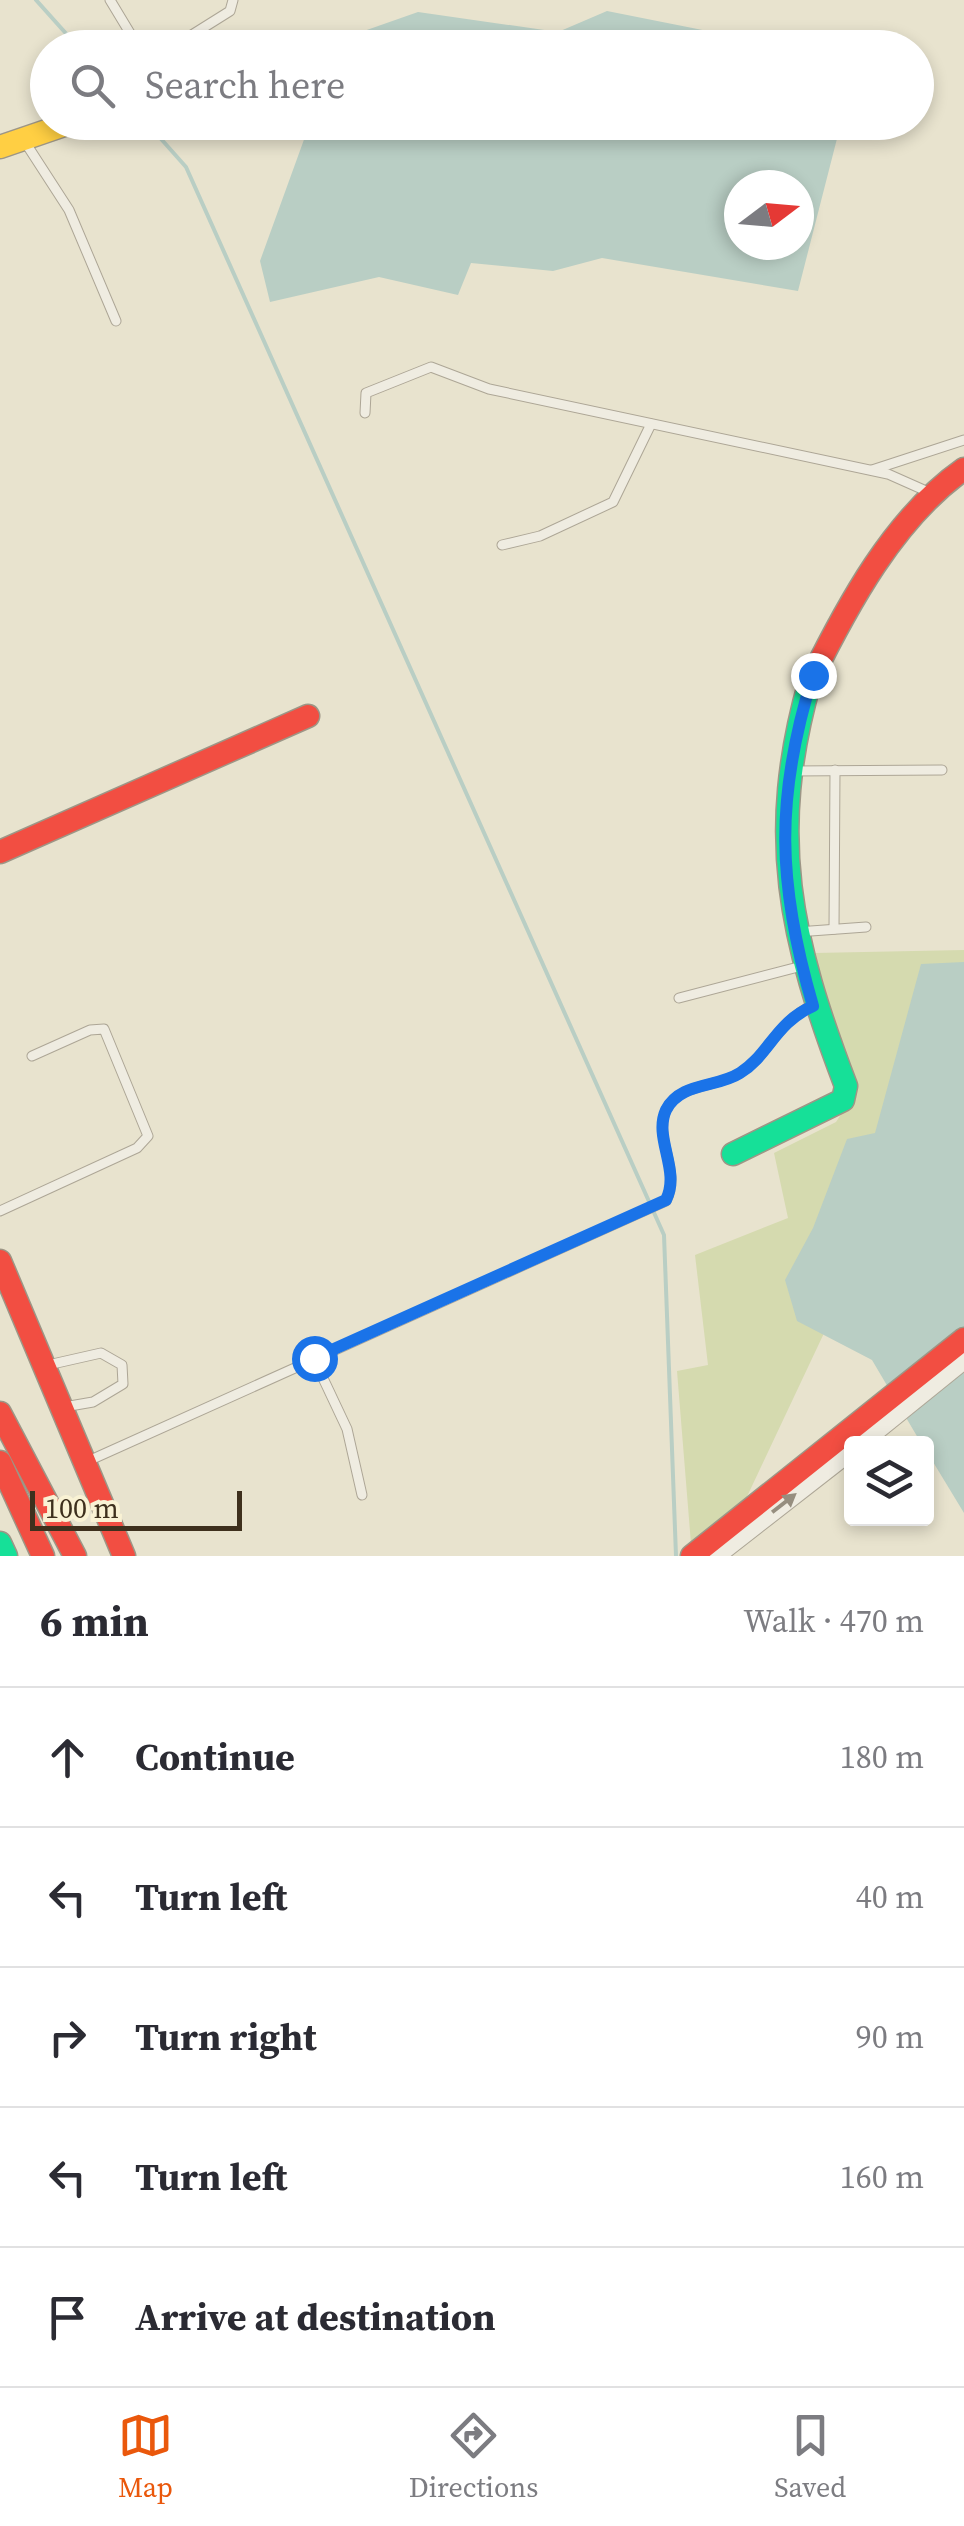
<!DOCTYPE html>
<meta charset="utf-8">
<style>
:root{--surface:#fff;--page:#f2f2f3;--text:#2b2b33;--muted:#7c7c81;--line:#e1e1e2;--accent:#ea580c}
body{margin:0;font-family:"Source Serif 4",serif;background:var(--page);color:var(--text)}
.controls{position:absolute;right:30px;bottom:30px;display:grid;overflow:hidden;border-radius:10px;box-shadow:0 5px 15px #0003}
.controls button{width:90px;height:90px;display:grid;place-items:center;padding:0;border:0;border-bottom:2px solid var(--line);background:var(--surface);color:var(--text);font:50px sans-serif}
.compass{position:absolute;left:724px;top:170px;width:90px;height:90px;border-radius:50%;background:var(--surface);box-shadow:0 5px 15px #0003;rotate:74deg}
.scale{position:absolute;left:30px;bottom:25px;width:212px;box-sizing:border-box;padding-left:10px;border:5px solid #3e301d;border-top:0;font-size:28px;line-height:35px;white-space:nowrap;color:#3e301d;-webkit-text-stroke:8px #f9f2d4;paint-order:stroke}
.stop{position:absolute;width:30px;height:30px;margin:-22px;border:8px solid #1a73e8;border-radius:50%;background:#fff}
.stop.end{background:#1a73e8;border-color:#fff;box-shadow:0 2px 10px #0008}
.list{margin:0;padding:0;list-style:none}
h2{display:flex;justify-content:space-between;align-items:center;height:130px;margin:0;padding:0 40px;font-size:42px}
h2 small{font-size:32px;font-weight:400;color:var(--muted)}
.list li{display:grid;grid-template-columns:65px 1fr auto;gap:30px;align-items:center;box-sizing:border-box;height:140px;padding:0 40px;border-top:2px solid var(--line)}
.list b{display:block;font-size:38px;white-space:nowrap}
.list em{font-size:32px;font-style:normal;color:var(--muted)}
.icon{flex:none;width:55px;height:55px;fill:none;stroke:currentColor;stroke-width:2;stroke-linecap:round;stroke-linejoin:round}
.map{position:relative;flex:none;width:964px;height:1556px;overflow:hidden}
.search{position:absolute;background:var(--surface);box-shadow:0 5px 15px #0003;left:30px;right:30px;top:30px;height:110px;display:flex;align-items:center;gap:25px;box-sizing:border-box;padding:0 35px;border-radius:55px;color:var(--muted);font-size:38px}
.sheet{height:830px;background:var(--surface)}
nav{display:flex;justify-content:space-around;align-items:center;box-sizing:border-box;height:140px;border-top:2px solid var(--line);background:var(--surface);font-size:28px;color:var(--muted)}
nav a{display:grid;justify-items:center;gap:5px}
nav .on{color:var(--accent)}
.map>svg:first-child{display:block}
.green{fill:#d5daaf}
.water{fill:#b9cec4;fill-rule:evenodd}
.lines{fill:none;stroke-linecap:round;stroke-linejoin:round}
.stream{stroke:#b9cec4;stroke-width:4}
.lane-casing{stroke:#ada696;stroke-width:11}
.street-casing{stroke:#ada696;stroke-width:20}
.fast-casing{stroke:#9d9686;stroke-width:25}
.slow-casing{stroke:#9d9686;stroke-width:25}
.jam-casing{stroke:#9d9686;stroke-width:25}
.lane{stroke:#efece1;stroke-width:9}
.street{stroke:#efece1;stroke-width:18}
.fast{stroke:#16e098;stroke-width:22}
.slow{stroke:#ffcf43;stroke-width:22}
.jam{stroke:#f24e42;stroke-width:22}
.oneway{fill:#968e7f}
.route{stroke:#1a73e8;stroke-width:12}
</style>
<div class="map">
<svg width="964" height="1556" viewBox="0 0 964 1556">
<rect width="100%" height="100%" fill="#e8e3ce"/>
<polygon class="green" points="964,950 964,1036 719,1556 692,1556 677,1371 708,1365 695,1255 788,1218 774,1153 836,1122 855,1093 814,953"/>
<g class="water">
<polygon points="607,11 788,47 337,47 344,38 418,12 558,32"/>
<path d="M310,123V122L841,123L798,291L602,258L553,271L471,263L458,295L379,277L270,302L260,261ZM799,185V245H739V185Z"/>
<polygon points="964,962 964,1513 927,1452 926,1444 921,1443 872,1360 797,1321 785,1280 813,1228 847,1139 875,1133 921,964"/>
</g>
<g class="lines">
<g class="stream">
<polyline points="36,0 79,48"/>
<polyline points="146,122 186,167 664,1235 676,1556"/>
</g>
<g class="lane-casing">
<g id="lane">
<polyline points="110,0 139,48"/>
<polyline points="171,48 230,11 233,0"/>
<polyline points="25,142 69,210 116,321"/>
<polyline points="365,413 366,393 431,367 489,389 888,474 933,494"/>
<polyline points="872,470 964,440"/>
<polyline points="502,545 540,536 613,502 651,424"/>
<polyline points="792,771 942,770"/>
<polyline points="834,929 835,770"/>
<polyline points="797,932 866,927"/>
<polyline points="679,998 802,966"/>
<polyline points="0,1211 137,1148 148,1136 104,1029 90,1030 32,1056"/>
<polyline points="314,1359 347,1429 362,1495"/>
<polyline points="48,1365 101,1353 122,1365 123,1384 93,1402 64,1407"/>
<path d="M86,1462L666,1201C682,1170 653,1139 666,1110C680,1082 717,1088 740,1073C768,1056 775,1024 813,1005"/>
</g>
</g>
<g class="street-casing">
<g id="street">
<polyline points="860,1444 964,1360"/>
<polyline points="716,1556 852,1450"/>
</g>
</g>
<g class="fast-casing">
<g id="fast">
<path d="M733,1154L843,1100L846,1086C790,939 766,836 810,681"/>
<polyline points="0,1543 6,1556"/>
</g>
</g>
<g class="slow-casing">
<polyline id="slow" points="0,147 73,122"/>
</g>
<g class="jam-casing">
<g id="jam">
<path d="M810,681C847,606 894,518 964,469"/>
<polyline points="0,852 308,716"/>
<polyline points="0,1261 124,1556"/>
<polyline points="0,1413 75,1556"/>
<polyline points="0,1462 43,1556"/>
<polyline points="692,1556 964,1339"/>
</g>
</g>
<use href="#lane" class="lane"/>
<use href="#street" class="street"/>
<use href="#fast" class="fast"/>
<use href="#slow" class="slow"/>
<use href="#jam" class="jam"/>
</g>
<defs><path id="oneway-solid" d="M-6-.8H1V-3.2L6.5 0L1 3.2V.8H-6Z" transform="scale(2.5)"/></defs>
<use class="oneway" href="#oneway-solid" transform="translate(784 1503) rotate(-38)"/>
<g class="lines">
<path class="route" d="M314,1358L666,1200C681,1170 653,1138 666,1110C680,1082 717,1088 740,1073C769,1055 775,1023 813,1006C777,883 775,797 813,675"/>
</g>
</svg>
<div class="controls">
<button><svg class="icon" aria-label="layers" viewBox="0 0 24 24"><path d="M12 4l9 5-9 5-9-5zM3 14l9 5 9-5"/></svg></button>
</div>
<svg class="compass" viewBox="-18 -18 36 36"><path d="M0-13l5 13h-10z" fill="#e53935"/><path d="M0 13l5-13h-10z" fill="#7c7c81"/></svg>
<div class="scale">100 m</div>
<div class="stop" style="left:314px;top:1358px"></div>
<div class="stop end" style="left:813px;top:675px"></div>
<div class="search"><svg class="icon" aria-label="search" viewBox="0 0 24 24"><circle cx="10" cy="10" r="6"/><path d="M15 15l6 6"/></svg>Search here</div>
</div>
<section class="sheet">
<h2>6 min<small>Walk · 470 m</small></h2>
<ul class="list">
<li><svg class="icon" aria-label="ahead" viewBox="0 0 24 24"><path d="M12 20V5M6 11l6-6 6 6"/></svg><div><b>Continue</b></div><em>180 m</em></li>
<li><svg class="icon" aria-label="left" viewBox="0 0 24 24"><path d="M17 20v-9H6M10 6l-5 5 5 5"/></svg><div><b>Turn left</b></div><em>40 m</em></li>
<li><svg class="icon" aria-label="right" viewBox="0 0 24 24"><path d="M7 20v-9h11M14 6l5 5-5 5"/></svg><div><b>Turn right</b></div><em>90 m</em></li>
<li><svg class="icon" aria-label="left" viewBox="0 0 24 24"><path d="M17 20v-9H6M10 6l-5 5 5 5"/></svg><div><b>Turn left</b></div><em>160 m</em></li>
<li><svg class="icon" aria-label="arrive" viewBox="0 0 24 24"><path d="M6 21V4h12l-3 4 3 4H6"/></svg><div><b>Arrive at destination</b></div></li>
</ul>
</section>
<nav>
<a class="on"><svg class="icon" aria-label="map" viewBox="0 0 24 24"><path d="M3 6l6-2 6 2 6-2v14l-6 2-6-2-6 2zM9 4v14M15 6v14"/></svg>Map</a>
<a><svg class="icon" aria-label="directions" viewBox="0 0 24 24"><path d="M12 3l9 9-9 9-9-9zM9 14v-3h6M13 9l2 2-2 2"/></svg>Directions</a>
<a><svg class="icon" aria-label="saved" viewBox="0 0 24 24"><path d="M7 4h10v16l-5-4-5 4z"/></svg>Saved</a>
</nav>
